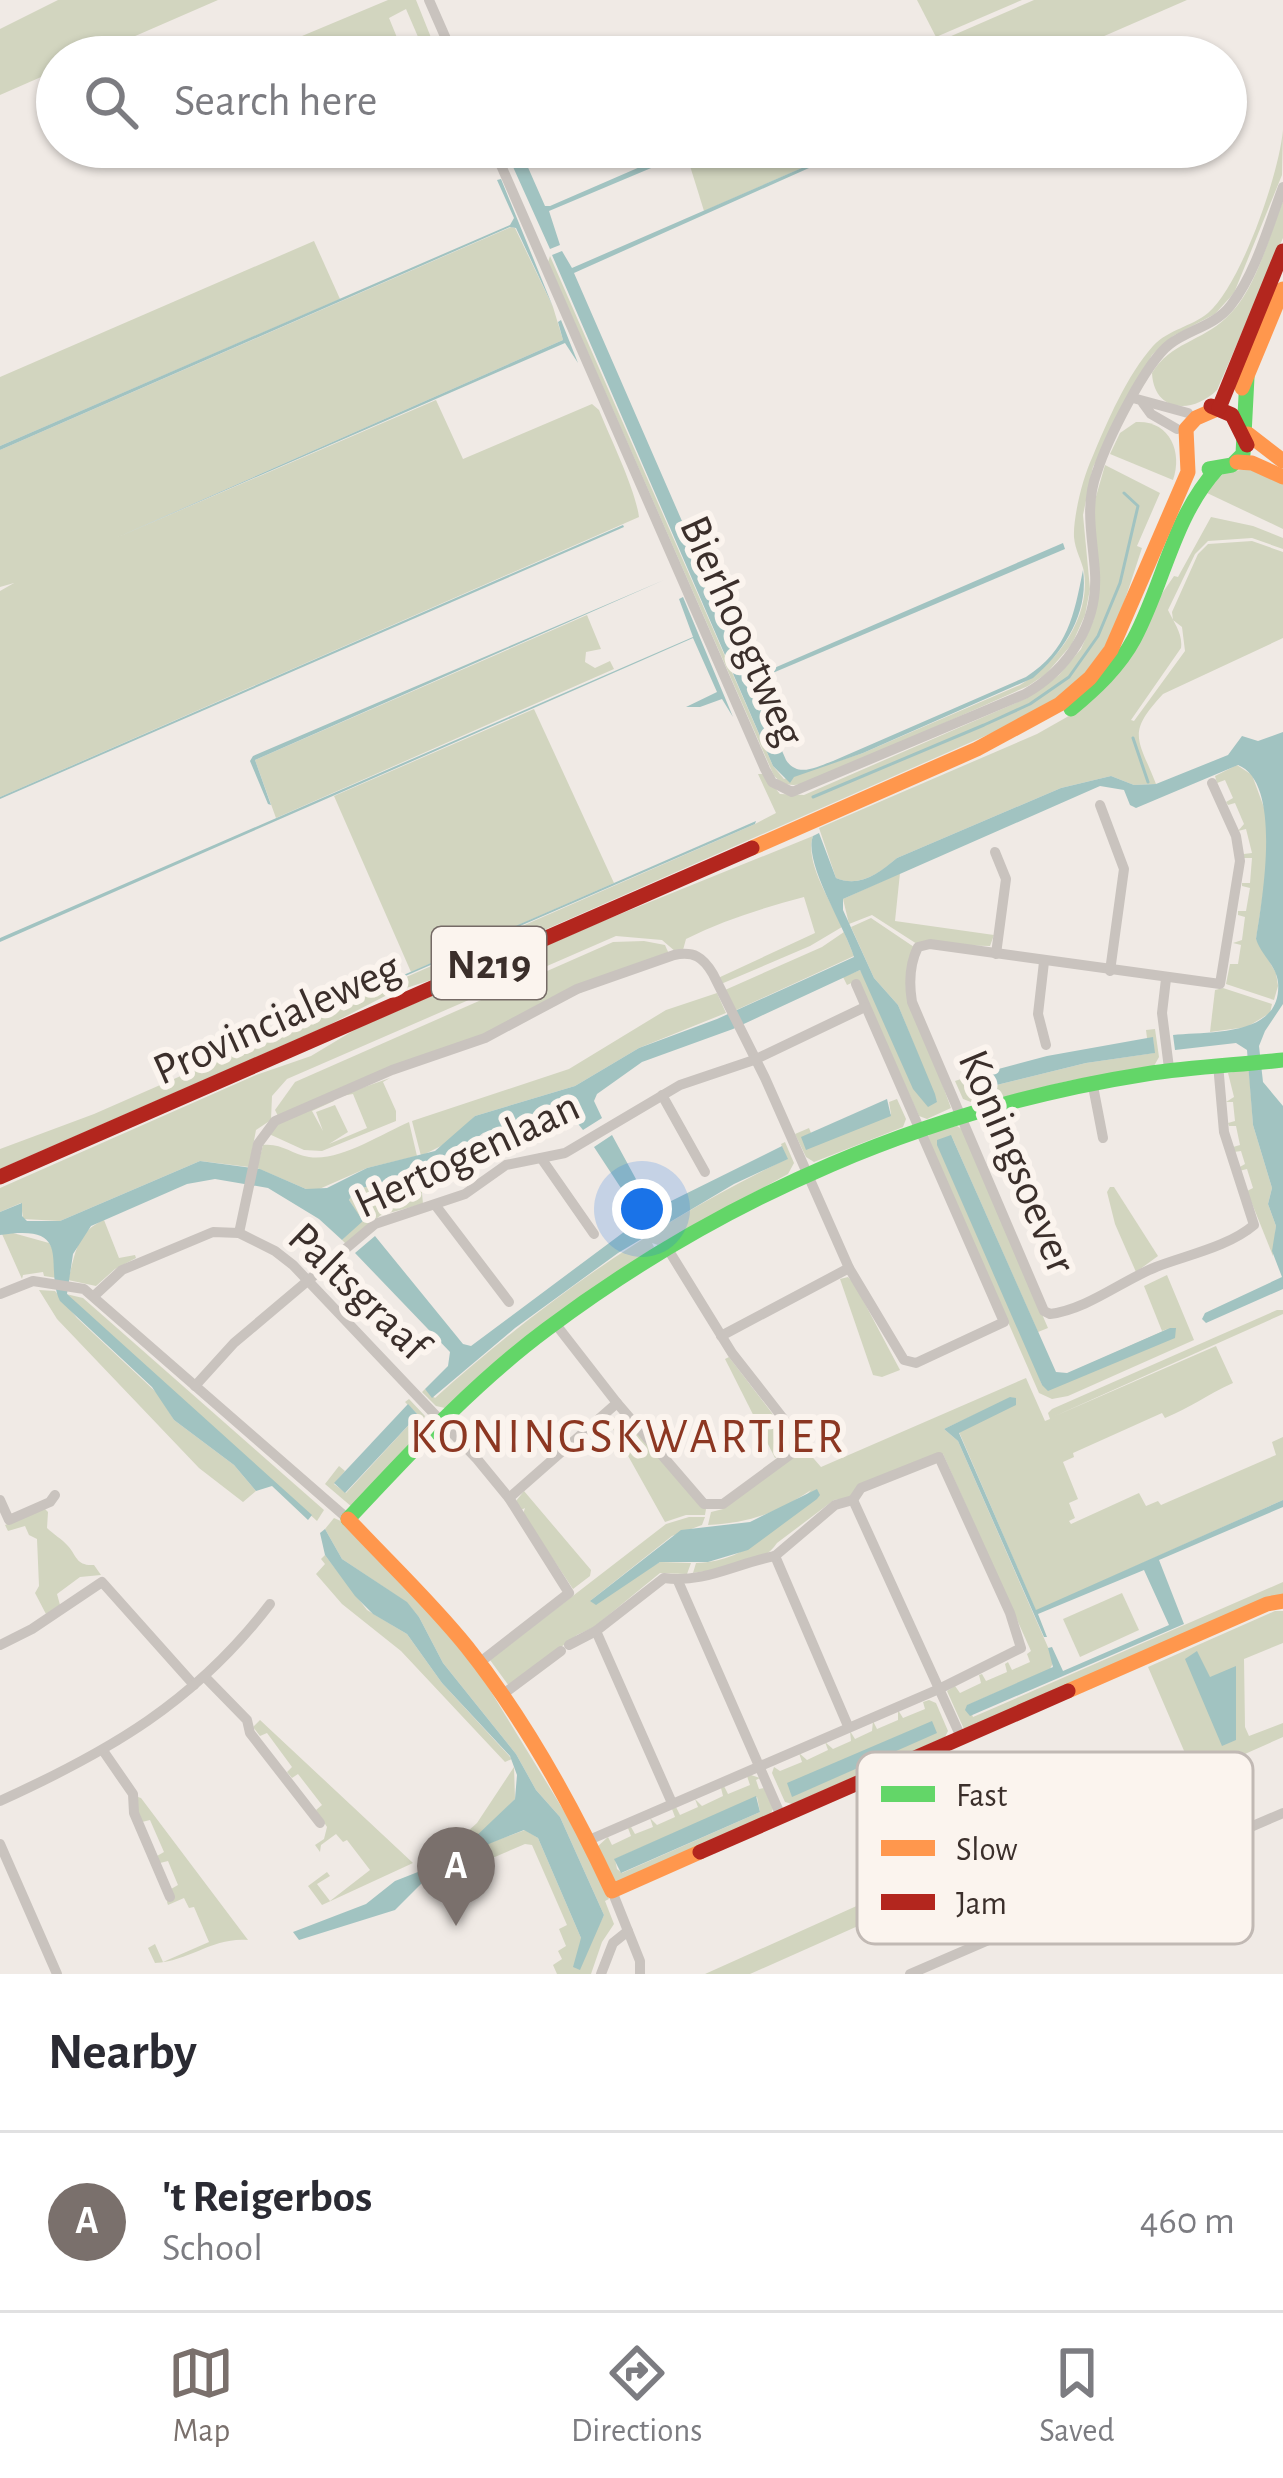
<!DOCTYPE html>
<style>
:root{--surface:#fff;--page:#f2f2f3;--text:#2b2b33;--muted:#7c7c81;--line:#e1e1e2;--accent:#7a706c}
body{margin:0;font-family:"Alegreya Sans",sans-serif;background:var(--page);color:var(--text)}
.you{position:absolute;left:642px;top:1209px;width:42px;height:42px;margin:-30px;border:9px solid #fff;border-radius:50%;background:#1a73e8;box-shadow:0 0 0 18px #1a73e833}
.badge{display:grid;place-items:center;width:78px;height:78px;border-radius:50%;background:var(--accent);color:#fff;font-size:39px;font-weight:700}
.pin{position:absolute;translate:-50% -99px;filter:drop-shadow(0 3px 6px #0008)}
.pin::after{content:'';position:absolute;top:63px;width:42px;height:36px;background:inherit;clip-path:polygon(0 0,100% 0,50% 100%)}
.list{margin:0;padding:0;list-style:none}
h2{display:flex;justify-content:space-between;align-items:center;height:156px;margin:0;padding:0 48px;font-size:51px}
h2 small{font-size:39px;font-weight:400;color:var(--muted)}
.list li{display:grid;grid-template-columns:78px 1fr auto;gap:36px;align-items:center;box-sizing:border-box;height:180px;padding:0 48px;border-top:3px solid var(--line)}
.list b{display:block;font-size:45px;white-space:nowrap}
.list p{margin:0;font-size:39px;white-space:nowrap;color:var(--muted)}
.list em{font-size:39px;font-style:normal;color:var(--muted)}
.icon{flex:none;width:66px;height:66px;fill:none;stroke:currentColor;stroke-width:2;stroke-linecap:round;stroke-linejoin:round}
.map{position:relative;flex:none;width:1283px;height:1974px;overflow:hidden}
.search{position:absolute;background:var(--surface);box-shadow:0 3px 9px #0004;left:36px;right:36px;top:36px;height:132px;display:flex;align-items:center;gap:30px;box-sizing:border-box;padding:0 42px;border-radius:66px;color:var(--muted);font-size:45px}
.sheet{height:336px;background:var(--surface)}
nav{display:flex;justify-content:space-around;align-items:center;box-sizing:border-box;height:168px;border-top:3px solid var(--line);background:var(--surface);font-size:33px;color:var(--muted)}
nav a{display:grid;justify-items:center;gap:6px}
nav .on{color:var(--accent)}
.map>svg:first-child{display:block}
.green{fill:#d2d5bf;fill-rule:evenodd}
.water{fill:#a1c3c1}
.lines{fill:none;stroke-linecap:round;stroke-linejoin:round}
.stream{stroke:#a1c3c1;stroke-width:3}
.street{stroke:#c9c3be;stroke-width:10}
.fast{stroke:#63d668;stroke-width:15}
.slow{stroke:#ff974d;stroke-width:15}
.jam{stroke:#b3261e;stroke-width:15}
.labels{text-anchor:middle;stroke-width:12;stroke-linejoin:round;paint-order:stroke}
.shield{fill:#fbf4ee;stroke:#756a66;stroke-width:3}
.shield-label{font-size:42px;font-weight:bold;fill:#3b2f2b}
.street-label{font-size:45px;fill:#3b2f2b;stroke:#fbf4ee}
.neighbourhood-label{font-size:48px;letter-spacing:3px;fill:#8c3722;stroke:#fbf4ee}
.key{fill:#fbf4ee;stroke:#c1b9b4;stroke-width:3}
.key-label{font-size:33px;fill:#3b2f2b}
</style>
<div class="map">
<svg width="1283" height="1974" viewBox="0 0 1283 1974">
<rect width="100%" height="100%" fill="#f0eae5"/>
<g class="green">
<polygon points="58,0 218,0 87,57 57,57 57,70 0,95 0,29"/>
<polygon points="388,0 416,0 434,45 425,53 406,9 389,18 398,40 372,57 311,57 302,36"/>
<polygon points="917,0 1022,0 936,37"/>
<polygon points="1034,0 1187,0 1056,57 903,57"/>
<path d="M1283,130L1282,175L1234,293L1215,314L1173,336L1152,355L1093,467L1083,515L1090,589L1085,615L1072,644L1046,674L1028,686L820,778C802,784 789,791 774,776L548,262L550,256L773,766L784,779L863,753L1020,685C1057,664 1091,617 1084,572C1082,561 1075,550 1074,537C1073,517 1083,477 1092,458C1107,422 1127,375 1153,346C1169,329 1191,327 1208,313C1241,285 1279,174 1283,130Z"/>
<polygon points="701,147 850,147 704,211 686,153"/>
<path d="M1283,201V238L1217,390C1193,414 1154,413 1152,373C1170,343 1202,341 1226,318C1256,291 1268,238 1283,201Z"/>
<path d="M511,227L515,228L553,307L563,340L118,537L436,400L463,459L592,404L599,410C611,440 635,488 639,517L0,797V591L14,583L0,587V450Z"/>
<polygon points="314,241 340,299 0,446 0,377"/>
<path d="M1136,422C1169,420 1183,451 1173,480L1110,454L1120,433Z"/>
<path d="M1105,465L1160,493L1137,546L1142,548C1126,595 1113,650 1076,685C1060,700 1037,710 1019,721L431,980L391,993L325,1027L0,1169V1149L94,1114L755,824L776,813L758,774H763L780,794L804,795L1027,698L1059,675L1081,649L1094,619L1095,500Z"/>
<polygon points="1251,468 1283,483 1283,529 1205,492 1224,473"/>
<path d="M1211,517L1253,526L1283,538V549L1252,538L1208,541L1195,554L1168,610C1174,623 1183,634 1181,648L1131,720L1134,721L1185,651L1182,627L1173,620L1172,612L1198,554L1208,544L1252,541L1283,552V638L1163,694C1126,734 1138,738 1156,784L1134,785L1111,776L1061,788L897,858C880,873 859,888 836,878L819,828L1037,734L1067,717L1088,702L1174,576L1178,577Z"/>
<polygon points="587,615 601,649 586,652 585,662 595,668 610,661 614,669 276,818 255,760"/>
<polygon points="534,709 614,883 411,972 334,796"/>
<polygon points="1237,765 1252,775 1266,813 1270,850 1256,939 1276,973 1278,986 1274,1000 1226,984 1230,964 1238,964 1241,945 1233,943 1242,940 1245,917 1238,915 1238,911 1246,911 1250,888 1242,886 1242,883 1250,883 1252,858 1244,858 1244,854 1252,853 1246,829 1238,831 1244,824 1235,803 1228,805 1226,802 1233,798 1225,780 1217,783 1215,776"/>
<path d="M813,836C804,862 831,901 842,927L810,946L721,984L718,978L815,933L804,897C763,908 724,920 686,939L683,950L676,952L662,940L616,936L287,1079L272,1096L271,1120L256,1130L249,1167L200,1161L60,1221L23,1219L21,1203L0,1212V1188L256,1075L311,1056L356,1029L603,921Z"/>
<polygon points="900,873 895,921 994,935 990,946 917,944 872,915 849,924 843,899"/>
<polygon points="871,918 914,947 906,985 951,1108 927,1119 919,1116 858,980 847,985 843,977 860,970 937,1102 898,1005 874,978 851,927"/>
<polygon points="844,932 854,956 734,1011 725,990 822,947"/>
<polygon points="644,941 665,945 669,954 484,1035 278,1116 275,1110 295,1082 613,942"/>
<polygon points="1223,988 1272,1004 1270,1013 1247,1027 1210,1032 1215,990"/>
<polygon points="717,993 726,1013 639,1048 575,1086 475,1116 449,1142 421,1156 412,1121 569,1069 666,1010"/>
<polygon points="1155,1029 1159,1057 1154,1066 1068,1081 976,1104 963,1099 955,1081 961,1079 968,1092 1086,1063 1154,1053 1153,1038 1147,1038 1146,1030"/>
<polygon points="1249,1069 1253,1125 1272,1188 1268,1204 1276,1226 1273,1256 1247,1191 1253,1188 1247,1169 1239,1171 1238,1168 1245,1164 1241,1151 1234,1152 1233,1147 1240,1145 1236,1126 1229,1126 1228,1123 1235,1121 1233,1102 1226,1102 1234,1097 1228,1073"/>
<polygon points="390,1078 383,1082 396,1111 396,1121 322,1151 304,1150 269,1134 276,1123 333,1098 334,1101 312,1111 323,1131 316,1112 335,1105 348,1132 329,1144 367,1128 353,1094 336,1097"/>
<polygon points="897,1099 906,1119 903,1127 814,1162 806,1157 795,1134 809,1128 811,1133 801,1138 891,1114 889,1102"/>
<path d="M409,1122L417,1156L367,1168L317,1190L306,1189L257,1168L263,1145C282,1143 291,1154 309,1157C339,1162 381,1134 409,1122Z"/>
<polygon points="957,1126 962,1129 1048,1328 1038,1332 951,1135 1042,1385 1170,1328 1162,1331 1144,1286 1167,1275 1194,1340 1068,1396 1052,1399 1039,1393 927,1137 933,1131"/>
<path d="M785,1142L794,1163L788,1174L658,1245L652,1243L654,1247L546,1322L445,1408L436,1406L422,1392L425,1389L435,1398C542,1302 657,1221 787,1159L781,1144Z"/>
<polygon points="420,1172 423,1204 381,1215 346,1244 342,1240 362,1221 349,1200 355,1190"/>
<polygon points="1110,1187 1114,1187 1158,1256 1136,1272 1115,1224 1107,1192"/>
<path d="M104,1220L119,1258L135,1255L136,1258L115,1269L96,1286L68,1280C76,1253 76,1232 104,1220Z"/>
<polygon points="13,1233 49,1243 57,1256 57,1278 44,1276 43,1272 23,1275 22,1279 2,1234"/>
<polygon points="848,1277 854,1283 900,1370 882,1377 873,1375 840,1279"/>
<polygon points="39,1290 55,1291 77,1318 158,1394 174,1420 234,1465 256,1491 243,1502 199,1468 57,1319"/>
<polygon points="66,1294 83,1298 324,1510 317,1521"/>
<path d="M1277,1310H1283V1314L1055,1416L1216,1346L1233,1383C1206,1395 1192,1407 1165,1418L1162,1413L1073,1453L1074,1457L1063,1462L1078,1499L1069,1503L1075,1518L1069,1521L1071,1524L1139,1493L1146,1506L1158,1501L1161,1505L1276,1455L1272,1442L1283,1437V1500L1036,1611L959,1432L1013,1397L944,1429L958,1441L1054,1661L1050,1669L968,1705L973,1717L1283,1582V1595L964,1729L947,1691L955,1686L960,1693L981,1683L979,1675L982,1674L986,1681L1007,1672L1005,1664L1008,1662L1012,1670L1030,1662L1027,1654L1031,1651L943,1454L848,1498L834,1500L777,1543C762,1567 719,1569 693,1573L696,1563C749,1561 777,1526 811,1490C777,1513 750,1523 708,1525L711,1512L723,1509L794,1456L801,1444L821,1467L1026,1378L1045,1421L1050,1419L1048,1413L1052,1409Z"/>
<polygon points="729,1357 791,1438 789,1448 775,1458 725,1359"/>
<polygon points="409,1399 425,1416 420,1427 423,1430 352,1507 325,1484 339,1466 345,1471 334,1484 346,1493 418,1415 405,1402"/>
<polygon points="621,1415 706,1509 705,1515 686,1515 665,1522 608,1420"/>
<polygon points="524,1491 591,1570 590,1576 573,1589 523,1514 525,1508 521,1510 516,1501"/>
<path d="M44,1508L48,1512L47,1528C53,1534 62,1539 68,1546C77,1556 76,1566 94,1565L101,1575L80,1577L57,1594L60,1605L46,1614L35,1593L39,1586L37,1539L29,1535L25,1526L8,1531L5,1525Z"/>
<polygon points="689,1517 705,1517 702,1525 672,1536 590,1601 660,1562 691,1563 687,1574 660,1573 594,1627 577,1635 509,1686 490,1660 666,1524"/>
<polygon points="334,1518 343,1522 434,1617 482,1677 586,1847 609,1899 605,1901 614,1924 602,1942 591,1974 557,1974 553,1965 562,1959 558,1951 566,1946 559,1929 567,1925 532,1845 525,1844 469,1868 463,1864 457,1841 477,1823 514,1767 515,1799 470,1847 473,1849 525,1830 538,1838 581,1938 597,1929 604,1915 560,1817 536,1790 516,1754 443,1663 419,1617 406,1602 342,1559 325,1529"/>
<polygon points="325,1555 367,1610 407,1634 442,1683 512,1759 505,1762 401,1651 342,1604 316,1574 325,1564 321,1559"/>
<polygon points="1122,1593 1139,1630 1080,1657 1063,1619"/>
<polygon points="1275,1611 1283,1611 1283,1643 1244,1659 1245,1727 1249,1736 1283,1723 1283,1737 750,1974 705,1974 999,1842 1004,1846 1034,1834 1037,1827 1188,1760 1148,1667"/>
<polygon points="929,1700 936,1703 948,1731 945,1737 792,1804 785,1802 772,1773 774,1767 780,1771 802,1762 799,1753 807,1760 828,1750 825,1742 833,1749 851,1741 850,1731 855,1739 872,1731 873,1721 877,1729 898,1720 898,1710 903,1718 925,1709 923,1702"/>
<polygon points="260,1720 413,1863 322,1905 308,1886 327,1872 330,1876 317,1884 330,1901 370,1870 347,1840 343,1842 336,1834 321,1845 320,1852 315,1845 324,1839 327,1827 316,1810 322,1805 298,1774 292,1778 287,1772 292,1767 267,1733 260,1736 253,1727"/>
<path d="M751,1775L760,1778L756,1780L759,1789L764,1788L773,1809L770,1815L615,1884L597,1847L608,1837L612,1845L631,1836L628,1828L631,1827L635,1834L653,1827L650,1818L657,1825L675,1817L672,1809L676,1807L680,1815L698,1807L695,1799L702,1806L723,1796L721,1788L724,1786L728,1794L750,1785L747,1776ZM757,1797L760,1812L622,1873L617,1869L615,1859Z"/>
<path d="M138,1797L141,1798L248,1940C213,1937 190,1961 155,1963L148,1948L155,1944L163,1962L209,1942L194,1907L189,1908L184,1898L168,1905L167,1902L171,1889L178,1885L168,1861L160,1863L157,1856L164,1852L150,1820L142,1822L136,1808Z"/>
</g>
<g class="water">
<polygon points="504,147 519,147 545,206 550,206 686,147 701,147 549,211 560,245 550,249"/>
<path d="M850,147H856L574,273L786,760C798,778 816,767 833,761L1026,677C1068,650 1074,615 1083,570C1089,612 1065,651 1033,678L863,753L794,777L790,783L773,766L552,255L562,251L572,268Z"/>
<polygon points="501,179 553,307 516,228 510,227 0,450 0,446 510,225 514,218 497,180"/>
<polygon points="561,320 578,363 565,343 118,537 563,340 558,322"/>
<polygon points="623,525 624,527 0,799 0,797"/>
<polygon points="1063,543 1065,549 761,678 760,674"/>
<polygon points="664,580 255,760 271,805 268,804 250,761 253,756"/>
<polygon points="683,597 733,717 722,699 700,707 686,707 717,692 693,638 0,942 0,938 693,637 679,599"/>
<path d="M1283,732V1004L1265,1031L1259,1046L1263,1082L1283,1106V1289L1206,1323L1202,1319L1205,1313L1282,1277L1272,1251L1276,1226L1268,1204L1272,1188L1253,1125L1247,1050L1236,1043L1175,1050L1173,1035C1207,1031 1283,1038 1278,982C1276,965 1261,955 1256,939C1262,900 1283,783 1238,765L1136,808L1130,805L1124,790L1100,786L843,899V910L874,978L898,1005L935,1094L937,1102L928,1107L913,1089L860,970L733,1029L642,1062L597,1094L594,1101L602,1118L583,1130L566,1109L557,1108L483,1133L451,1159L427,1170L355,1190L349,1200L363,1221L342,1240L319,1219L268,1188L215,1179L187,1184L91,1226L73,1254L67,1294L312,1515L308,1520L272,1486L256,1491L234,1465L174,1420L152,1387L60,1301C43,1266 76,1223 0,1235V1212L22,1203V1216L27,1221H60L200,1161L260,1169L306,1189L327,1188L367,1168L435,1151L475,1116L575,1086L639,1048L717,1019L854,957C844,925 803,862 813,836L819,833L836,878C860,888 879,873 897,858L1061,788L1111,776L1134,785L1156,784L1228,755L1242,736L1258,741Z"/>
<polygon points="756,821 755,824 258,1040 257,1039"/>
<polygon points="1153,1037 1155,1053 1086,1063 968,1092 961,1079 1047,1056"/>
<polygon points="887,1099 891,1116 806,1150 801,1137"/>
<polygon points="612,1135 649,1203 657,1208 782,1146 788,1159 734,1184 618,1253 515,1328 432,1398 425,1389 448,1366 450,1352 355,1253 375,1236 463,1344 471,1346 636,1223 636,1211 594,1147"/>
<polygon points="951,1135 1056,1372 1067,1373 1170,1328 1176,1328 1175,1338 1048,1391 1042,1385 937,1145 937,1140"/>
<polygon points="1010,1397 1016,1398 1016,1405 959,1433 1036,1610 1283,1500 1283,1507 1159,1560 1184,1624 970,1716 965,1710 967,1705 1053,1667 1048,1648 1052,1647 1063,1671 1169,1625 1144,1570 1038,1614 1047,1637 1044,1637 958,1441 944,1429"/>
<polygon points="408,1404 418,1415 345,1493 334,1483"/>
<polygon points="817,1489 820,1495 817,1499 748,1550 708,1562 660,1562 596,1605 590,1601 681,1530 750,1522"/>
<polygon points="325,1529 342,1559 407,1602 419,1617 443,1663 516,1754 536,1790 560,1817 604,1915 580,1970 573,1967 581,1938 538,1838 524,1830 476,1849 470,1847 471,1841 515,1799 517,1775 510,1756 442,1683 407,1634 373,1614 355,1596 325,1555 320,1533"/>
<polygon points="1197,1651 1210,1677 1236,1666 1236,1740 1222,1746 1185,1659"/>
<polygon points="932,1721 937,1733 792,1797 787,1783"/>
<polygon points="756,1796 760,1812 621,1873 614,1859"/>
<polygon points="423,1870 429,1876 395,1910 299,1940 293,1932 366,1904 395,1881"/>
</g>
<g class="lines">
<g class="stream">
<polyline points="1133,738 1148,782"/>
<polyline points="813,797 984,725 1030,704 1069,677 1098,636 1120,583 1138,506 1124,493"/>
</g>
<g class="street">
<polyline points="429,0 454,57"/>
<path d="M493,147L765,769L772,782L792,792L1025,694C1069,669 1098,624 1095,573C1093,538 1084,507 1097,472C1107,441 1145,363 1170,344C1190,329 1215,326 1231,305C1256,273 1269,224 1283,187"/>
<polyline points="1133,398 1188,413"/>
<polyline points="1143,403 1151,414 1177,429"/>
<path d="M1212,783L1236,836L1240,861L1220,984L930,944L918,947C910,963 909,984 912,1002L1044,1311L1050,1314C1088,1309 1121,1281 1156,1267C1187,1255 1228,1247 1254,1225L1224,1132L1218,1064"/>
<polyline points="1100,805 1124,869 1110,971"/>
<polyline points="995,852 1006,879 996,954"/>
<polyline points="1044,962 1038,1014 1046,1045"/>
<polyline points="1166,979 1162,1013 1169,1068"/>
<polyline points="1092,1081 1103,1138"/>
<polyline points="662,1095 705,1172"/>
<polyline points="541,1158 594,1234"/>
<polyline points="436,1206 509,1302"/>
<path d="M239,1233L258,1144L275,1121L392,1070L485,1038L577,989L674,955C694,951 703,957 713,974L765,1078L849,1268L904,1360L916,1363L1004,1322L856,984"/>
<polyline points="0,1294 33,1281 84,1289 348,1519"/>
<polyline points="94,1296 122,1270 213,1232 239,1233 275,1251 293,1265 477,1459 509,1498 569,1593 479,1663"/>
<polyline points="554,1322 617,1403 704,1504 723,1504 791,1454 796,1435 732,1353 666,1246"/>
<polyline points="721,1336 849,1268"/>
<polyline points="195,1386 234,1343 375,1224 465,1194 506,1165 565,1153 680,1085 754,1060 865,1007"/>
<polyline points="509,1498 617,1403"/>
<polyline points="0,1500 9,1520 50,1502 55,1495"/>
<polyline points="853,1500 961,1737"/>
<polyline points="775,1556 848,1726"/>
<polyline points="775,1556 835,1505 853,1500"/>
<polyline points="678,1581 781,1816"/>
<polyline points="596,1631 672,1803"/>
<polyline points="0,1645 32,1629 102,1582 194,1685"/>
<path d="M569,1645L596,1631L664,1578C703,1584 737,1563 775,1556"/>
<polyline points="205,1677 247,1720 250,1733 320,1823"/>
<polyline points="502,1695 561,1651"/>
<polyline points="104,1752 133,1794 134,1813 170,1897"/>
<path d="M0,1801C110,1751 195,1702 270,1604"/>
<polyline points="589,1840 939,1689 1021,1648 1010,1613 939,1457 861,1488 853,1500"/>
<polyline points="0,1844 57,1974"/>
<polyline points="612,1891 640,1961 640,1974"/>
<polyline points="601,1974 613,1943 628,1931"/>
<polyline points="910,1974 1283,1813"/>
</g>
<g class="fast">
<polyline points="1209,469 1232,465 1243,454 1247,377"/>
<path d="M1071,709C1095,689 1119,667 1134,639C1164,583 1173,517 1217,469"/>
<path d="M348,1519C411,1452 473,1384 547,1329C723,1197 928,1108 1146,1074C1191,1067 1238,1065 1283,1060"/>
</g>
<g class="slow">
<polyline points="1242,388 1283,289"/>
<polyline points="1248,434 1283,461"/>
<polyline points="1237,462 1252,463 1283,477"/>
<polyline points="752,848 977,749 1060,704 1090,678 1111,650 1188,472 1186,429 1196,418 1219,408"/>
<path d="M348,1519C387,1561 430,1601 467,1647C526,1721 572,1805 612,1891L700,1852"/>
<polyline points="1068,1691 1267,1604 1283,1601"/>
</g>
<g class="jam">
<polyline points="1211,406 1232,415 1247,445"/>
<polyline points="1219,408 1283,251"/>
<polyline points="0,1177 752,848"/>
<polyline points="700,1852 1068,1691"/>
</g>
</g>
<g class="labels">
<rect class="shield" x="432" y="927" width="114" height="72" rx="9"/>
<g class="shield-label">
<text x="489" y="978">N219</text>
</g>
<g class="street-label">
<text transform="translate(744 630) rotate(66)" y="16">Bierhoogtweg</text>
<text transform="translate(276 1017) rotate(-24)" y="16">Provincialeweg</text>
<text transform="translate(466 1153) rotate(-25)" y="16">Hertogenlaan</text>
<text transform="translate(1019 1161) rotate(67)" y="16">Koningsoever</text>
<text transform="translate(360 1290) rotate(44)" y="16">Paltsgraaf</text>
</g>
<g class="neighbourhood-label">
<text x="628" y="1452">KONINGSKWARTIER</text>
</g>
</g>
<rect x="857" y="1752" width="396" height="192" rx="18" class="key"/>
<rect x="881" y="1786" width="54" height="16" fill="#63d668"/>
<rect x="881" y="1840" width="54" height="16" fill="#ff974d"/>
<rect x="881" y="1894" width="54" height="16" fill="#b3261e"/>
<g class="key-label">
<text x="956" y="1806">Fast</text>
<text x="956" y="1860">Slow</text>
<text x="956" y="1914">Jam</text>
</g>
</svg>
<div class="you"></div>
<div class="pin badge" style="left:456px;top:1926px">A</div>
<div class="search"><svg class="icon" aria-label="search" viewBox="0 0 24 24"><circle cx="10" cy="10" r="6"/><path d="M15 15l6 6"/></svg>Search here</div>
</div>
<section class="sheet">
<h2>Nearby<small></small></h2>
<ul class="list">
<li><span class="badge">A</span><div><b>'t Reigerbos</b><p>School</p></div><em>460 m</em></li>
</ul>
</section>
<nav>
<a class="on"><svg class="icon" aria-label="map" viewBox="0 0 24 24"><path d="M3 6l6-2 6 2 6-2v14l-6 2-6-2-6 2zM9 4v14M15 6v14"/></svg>Map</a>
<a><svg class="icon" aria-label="directions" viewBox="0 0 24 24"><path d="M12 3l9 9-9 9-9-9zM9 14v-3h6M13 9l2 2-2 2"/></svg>Directions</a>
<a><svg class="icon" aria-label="saved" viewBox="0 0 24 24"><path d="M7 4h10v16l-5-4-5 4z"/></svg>Saved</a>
</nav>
